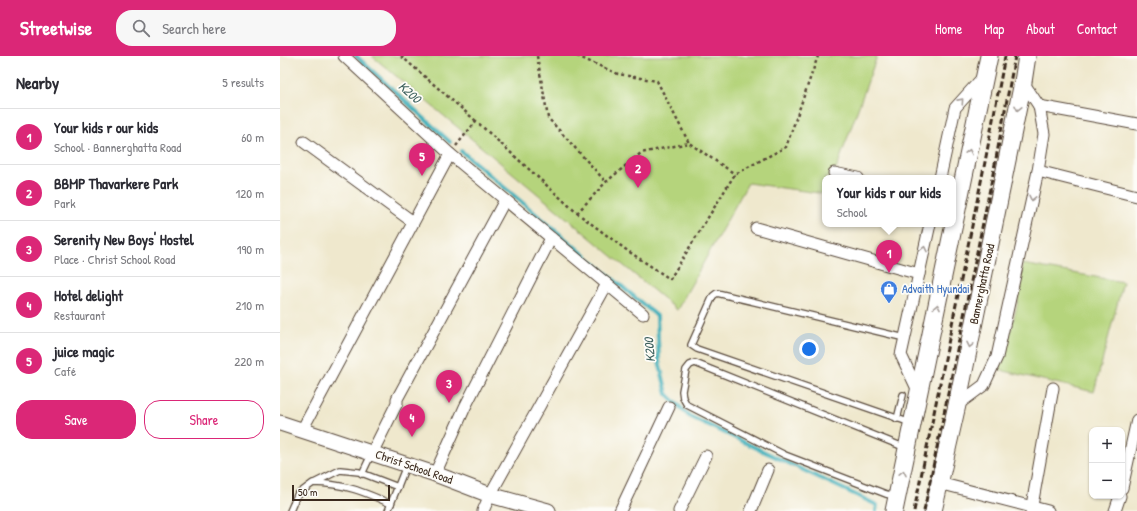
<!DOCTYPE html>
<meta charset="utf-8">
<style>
:root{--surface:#fff;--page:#f7f7f7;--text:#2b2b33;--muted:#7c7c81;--line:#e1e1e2;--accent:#db2777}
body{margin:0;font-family:"Patrick Hand",sans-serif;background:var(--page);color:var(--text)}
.controls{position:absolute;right:12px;bottom:12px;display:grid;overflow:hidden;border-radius:8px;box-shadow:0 1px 3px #0004}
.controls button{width:36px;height:36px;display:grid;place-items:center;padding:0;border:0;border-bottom:1px solid var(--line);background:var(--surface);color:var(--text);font:20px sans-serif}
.scale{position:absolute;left:12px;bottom:10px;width:98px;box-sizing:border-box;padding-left:4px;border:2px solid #3b2a1e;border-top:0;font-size:11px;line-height:14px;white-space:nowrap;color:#3b2a1e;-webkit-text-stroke:3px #fdfcf7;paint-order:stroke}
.you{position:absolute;left:529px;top:293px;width:14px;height:14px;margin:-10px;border:3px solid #fff;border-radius:50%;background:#1a73e8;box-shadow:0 0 0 6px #1a73e833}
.badge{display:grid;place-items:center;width:26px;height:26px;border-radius:50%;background:var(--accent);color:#fff;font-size:13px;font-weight:700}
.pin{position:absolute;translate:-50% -33px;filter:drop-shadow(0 1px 2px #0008)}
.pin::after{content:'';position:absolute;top:21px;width:14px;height:12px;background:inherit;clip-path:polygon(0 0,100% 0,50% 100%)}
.popup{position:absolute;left:542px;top:119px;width:134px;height:52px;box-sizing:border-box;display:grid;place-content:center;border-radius:8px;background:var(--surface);filter:drop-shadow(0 1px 3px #0005);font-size:13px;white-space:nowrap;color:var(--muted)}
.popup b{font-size:15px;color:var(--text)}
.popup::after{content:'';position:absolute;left:50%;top:100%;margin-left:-8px;border:8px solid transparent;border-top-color:var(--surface)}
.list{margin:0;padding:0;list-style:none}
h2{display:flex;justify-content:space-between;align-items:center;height:52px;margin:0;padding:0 16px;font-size:17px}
h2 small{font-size:13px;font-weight:400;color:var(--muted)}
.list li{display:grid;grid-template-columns:26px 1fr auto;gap:12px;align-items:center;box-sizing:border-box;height:56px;padding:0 16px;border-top:1px solid var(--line)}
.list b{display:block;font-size:15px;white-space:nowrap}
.list p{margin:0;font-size:13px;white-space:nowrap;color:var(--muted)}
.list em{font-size:13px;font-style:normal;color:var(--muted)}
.actions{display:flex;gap:8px;padding:12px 16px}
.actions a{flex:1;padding:9px 0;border:1px solid var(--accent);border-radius:16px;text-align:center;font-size:14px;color:var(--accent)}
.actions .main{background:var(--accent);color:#fff}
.icon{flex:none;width:22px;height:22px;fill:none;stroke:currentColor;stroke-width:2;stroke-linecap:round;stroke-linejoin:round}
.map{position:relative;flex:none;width:857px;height:455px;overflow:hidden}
header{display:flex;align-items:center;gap:24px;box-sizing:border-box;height:56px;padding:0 20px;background:var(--accent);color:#fff}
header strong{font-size:19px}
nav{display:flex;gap:22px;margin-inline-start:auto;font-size:14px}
.search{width:280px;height:36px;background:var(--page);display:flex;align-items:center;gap:10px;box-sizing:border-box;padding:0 14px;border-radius:16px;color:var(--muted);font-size:15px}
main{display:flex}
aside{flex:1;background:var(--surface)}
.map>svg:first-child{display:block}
.green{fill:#b5d47b;stroke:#787f4c}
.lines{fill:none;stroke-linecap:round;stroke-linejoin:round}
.stream{stroke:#40b0bb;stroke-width:4}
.lane-casing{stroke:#564638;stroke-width:8}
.street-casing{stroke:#564638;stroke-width:13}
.secondary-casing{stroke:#564638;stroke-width:17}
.primary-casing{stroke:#564638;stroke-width:19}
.path{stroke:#564638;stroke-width:2.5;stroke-dasharray:3 3;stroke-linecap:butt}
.lane{stroke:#fff;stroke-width:5.5}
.street{stroke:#fff;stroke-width:11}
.secondary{stroke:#fff;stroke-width:15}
.primary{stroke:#fff;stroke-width:17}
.rail{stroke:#3b2a1e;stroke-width:3;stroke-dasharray:6 3;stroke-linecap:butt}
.oneway{stroke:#a79f9a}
.labels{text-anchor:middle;stroke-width:3.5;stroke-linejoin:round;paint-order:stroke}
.street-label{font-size:12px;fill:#3b2a1e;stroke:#fdfcf7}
.shop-label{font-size:12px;fill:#366cbe;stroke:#fdfcf7;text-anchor:start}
.water-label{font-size:13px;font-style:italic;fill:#3d605d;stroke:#fdfcf7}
</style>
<header>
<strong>Streetwise</strong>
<div class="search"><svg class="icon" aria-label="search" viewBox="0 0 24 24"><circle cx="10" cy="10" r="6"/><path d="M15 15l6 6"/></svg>Search here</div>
<nav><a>Home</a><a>Map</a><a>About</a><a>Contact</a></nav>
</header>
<main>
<aside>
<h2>Nearby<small>5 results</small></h2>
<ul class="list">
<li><span class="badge">1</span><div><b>Your kids r our kids</b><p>School · Bannerghatta Road</p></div><em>60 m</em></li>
<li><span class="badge">2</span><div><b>BBMP Thavarkere Park</b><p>Park</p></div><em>120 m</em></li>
<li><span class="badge">3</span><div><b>Serenity New Boys' Hostel</b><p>Place · Christ School Road</p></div><em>190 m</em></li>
<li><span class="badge">4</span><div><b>Hotel delight</b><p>Restaurant</p></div><em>210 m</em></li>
<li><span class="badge">5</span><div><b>juice magic</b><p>Café</p></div><em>220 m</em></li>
</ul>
<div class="actions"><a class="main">Save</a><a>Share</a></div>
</aside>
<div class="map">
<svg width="857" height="455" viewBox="0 0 857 455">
<rect width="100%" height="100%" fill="#fdfcf7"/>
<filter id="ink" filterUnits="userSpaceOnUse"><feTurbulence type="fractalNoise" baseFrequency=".025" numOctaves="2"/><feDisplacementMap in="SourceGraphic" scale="8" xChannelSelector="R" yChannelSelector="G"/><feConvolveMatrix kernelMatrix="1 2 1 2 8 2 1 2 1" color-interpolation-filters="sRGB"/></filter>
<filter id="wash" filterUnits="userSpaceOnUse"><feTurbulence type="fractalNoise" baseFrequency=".012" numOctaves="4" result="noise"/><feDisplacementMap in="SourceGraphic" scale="16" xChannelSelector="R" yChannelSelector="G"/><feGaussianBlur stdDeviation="0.9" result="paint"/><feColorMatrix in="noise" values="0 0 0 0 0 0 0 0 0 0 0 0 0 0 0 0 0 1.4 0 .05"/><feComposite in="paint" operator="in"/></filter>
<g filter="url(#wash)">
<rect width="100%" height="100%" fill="#efe8cd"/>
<g class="green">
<polygon points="92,0 597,0 553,122 545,122 545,138 468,127 397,254"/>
<polygon points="743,208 843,226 814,336 720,314 737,250"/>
</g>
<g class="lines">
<g class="stream">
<polyline points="76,0 170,86"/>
<polyline points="181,95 377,260 379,305 387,338 409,360 597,449 596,455"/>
</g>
</g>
</g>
<g filter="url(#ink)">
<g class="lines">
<g class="lane-casing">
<g id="lane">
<polyline points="625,282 437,237 433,240 411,289 417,293 631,367"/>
<polyline points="617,363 623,339"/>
<polyline points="82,418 91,399"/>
<polyline points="34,427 60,414 79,416 118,431"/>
<polyline points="615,440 606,438 505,399 407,349 403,342 402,335 406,314 410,309 415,307 626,392"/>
<path d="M10,455L17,439L33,427C65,428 82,435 111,448"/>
<polyline points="108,455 126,410"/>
</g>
</g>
<g class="street-casing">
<g id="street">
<polyline points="64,0 170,98 363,258"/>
<polyline points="759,50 857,68"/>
<polyline points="24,86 133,166"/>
<polyline points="758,115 857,140"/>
<polyline points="554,117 578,122"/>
<polyline points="660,122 675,52 703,21"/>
<polyline points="476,172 639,218"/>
<polyline points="639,337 621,299 650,168"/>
<polyline points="677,349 704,329 717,301 758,115 764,78 759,50 743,26"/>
<polyline points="22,374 170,98"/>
<polyline points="92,397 117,347 117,343 225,144"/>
<polyline points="155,418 185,351 271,182"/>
<polyline points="659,427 768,455"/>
<polyline points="842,432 857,364"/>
<polyline points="203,455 210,439 327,228"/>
<polyline points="340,455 389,351"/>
<polyline points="399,455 426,400"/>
<polyline points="471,455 488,414"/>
<polyline points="751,455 773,332"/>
<polyline points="835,455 840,440"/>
</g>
</g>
<g class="secondary-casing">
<polyline id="secondary" points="0,367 155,418 210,439 268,455"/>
</g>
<g class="primary-casing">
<g id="primary">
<polyline points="614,455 709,0"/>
<polyline points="653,455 677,349 743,26 747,0"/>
</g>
</g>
<g class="path">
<polyline points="121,0 196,65"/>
<polyline points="257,0 268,62 326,126"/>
<polyline points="297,0 338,18 377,25 409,87"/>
<polyline points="176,90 196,65 297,157 345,193 390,223 455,118 506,91 538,0"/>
<polyline points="297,157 326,126 361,97 409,87 455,118"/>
</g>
<use href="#lane" class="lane"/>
<use href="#street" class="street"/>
<use href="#secondary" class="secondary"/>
<use href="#primary" class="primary"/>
<g class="rail">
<polyline points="634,455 705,106 725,0"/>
<polyline points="644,455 715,108 735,0"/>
</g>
</g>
<defs><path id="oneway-chevron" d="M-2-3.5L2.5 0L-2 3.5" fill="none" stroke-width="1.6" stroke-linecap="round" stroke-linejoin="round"/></defs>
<g class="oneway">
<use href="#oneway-chevron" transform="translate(681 45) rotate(-48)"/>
<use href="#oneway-chevron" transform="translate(738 52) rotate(102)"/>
<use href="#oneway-chevron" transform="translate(689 96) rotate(-78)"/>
<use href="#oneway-chevron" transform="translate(752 142) rotate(102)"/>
<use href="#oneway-chevron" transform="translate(644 193) rotate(-78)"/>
<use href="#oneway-chevron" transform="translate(657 251) rotate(-79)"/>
<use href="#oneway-chevron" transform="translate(690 289) rotate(102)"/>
<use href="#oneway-chevron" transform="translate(623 417) rotate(-78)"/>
</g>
</g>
<defs>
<g id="shop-pin" transform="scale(0.9)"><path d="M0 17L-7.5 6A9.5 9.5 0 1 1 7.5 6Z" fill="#3f7fe0" stroke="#fdfcf7"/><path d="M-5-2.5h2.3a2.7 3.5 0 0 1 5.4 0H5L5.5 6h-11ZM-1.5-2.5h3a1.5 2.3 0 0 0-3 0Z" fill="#fff"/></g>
</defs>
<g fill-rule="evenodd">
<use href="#shop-pin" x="609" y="233"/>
</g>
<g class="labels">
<g class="street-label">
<text transform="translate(702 228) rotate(-78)" y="4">Bannerghatta Road</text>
<text transform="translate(134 411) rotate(19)" y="4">Christ School Road</text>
</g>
<g class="shop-label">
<text x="622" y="237">Advaith Hyundai</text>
</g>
<g class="water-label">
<text transform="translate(130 36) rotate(42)" y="5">K200</text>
<text transform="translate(369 294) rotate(-95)" y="5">K200</text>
</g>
</g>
</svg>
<div class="controls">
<button>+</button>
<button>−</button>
</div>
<div class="scale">50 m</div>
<div class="you"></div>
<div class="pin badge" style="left:609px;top:217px">1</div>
<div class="popup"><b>Your kids r our kids</b>School</div>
<div class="pin badge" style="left:358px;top:132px">2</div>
<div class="pin badge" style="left:169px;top:347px">3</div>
<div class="pin badge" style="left:132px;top:381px">4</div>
<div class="pin badge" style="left:142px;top:120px">5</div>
</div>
</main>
